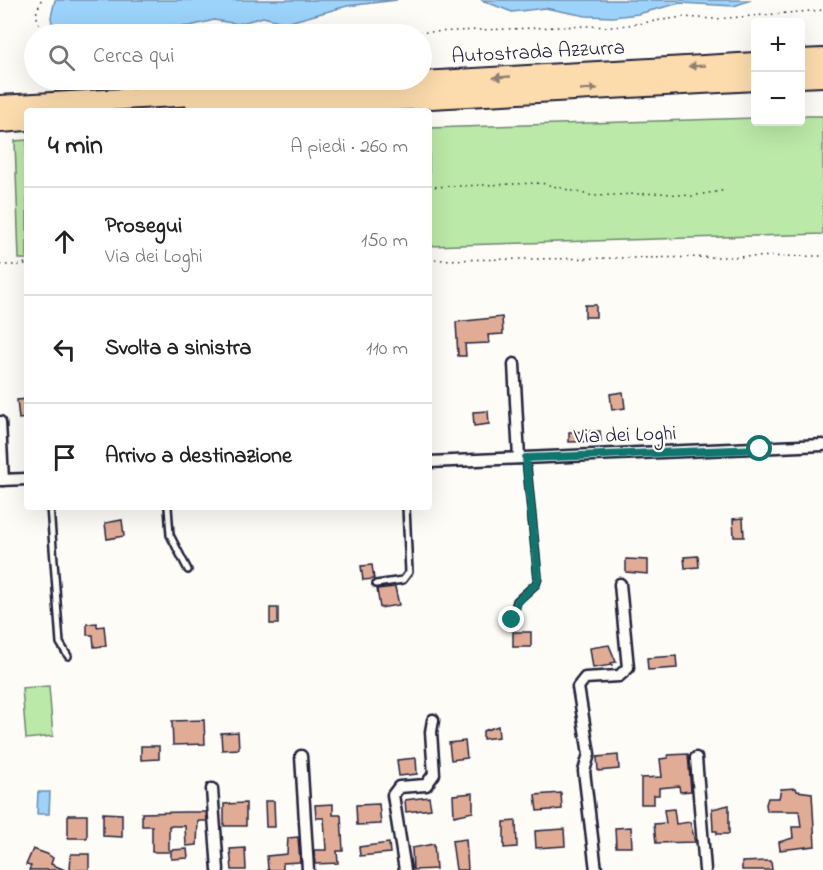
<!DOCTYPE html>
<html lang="it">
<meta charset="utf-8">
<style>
:root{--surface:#fff;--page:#f2f2f2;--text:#222;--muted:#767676;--line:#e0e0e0}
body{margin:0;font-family:"Indie Flower",sans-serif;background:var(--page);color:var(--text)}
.controls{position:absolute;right:18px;top:18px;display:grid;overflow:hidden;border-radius:6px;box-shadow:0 6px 24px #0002}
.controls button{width:54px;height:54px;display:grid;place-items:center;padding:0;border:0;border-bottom:2px solid var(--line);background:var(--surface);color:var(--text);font:30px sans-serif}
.stop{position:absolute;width:18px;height:18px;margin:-14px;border:4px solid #0f766e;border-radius:50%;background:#fff}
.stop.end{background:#0f766e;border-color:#fff;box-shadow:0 2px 6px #0008}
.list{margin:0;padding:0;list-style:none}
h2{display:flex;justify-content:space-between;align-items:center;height:78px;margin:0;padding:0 24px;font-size:26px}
h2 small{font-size:20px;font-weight:400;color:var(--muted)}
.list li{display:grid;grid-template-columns:39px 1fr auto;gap:18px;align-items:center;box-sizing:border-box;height:108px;padding:0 24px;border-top:2px solid var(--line)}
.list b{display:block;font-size:22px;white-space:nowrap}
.list p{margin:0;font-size:20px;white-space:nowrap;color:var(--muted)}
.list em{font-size:20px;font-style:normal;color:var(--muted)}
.icon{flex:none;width:33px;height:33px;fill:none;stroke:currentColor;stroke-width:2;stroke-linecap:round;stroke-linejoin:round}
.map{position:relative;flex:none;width:823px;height:870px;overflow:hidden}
.search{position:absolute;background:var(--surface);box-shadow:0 6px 24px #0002;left:24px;top:24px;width:408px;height:66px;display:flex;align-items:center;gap:15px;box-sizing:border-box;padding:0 21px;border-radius:33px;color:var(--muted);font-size:22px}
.panel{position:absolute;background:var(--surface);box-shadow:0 6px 24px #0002;left:24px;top:108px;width:408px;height:402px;border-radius:6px}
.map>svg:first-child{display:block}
.green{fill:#bbe9a7;stroke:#6e8671;stroke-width:1.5}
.water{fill:#9bd3fb;stroke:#6b8cae;stroke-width:1.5}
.building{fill:#e1ac96;stroke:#22223b;stroke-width:1.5}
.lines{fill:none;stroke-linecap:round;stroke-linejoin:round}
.lane-casing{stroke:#22223b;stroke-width:10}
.street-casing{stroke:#22223b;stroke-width:15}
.highway-casing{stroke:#22223b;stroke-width:24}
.path{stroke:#22223b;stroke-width:1.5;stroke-dasharray:1.5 4.5;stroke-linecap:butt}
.lane{stroke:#fdfcf7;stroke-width:5}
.street{stroke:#fdfcf7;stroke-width:10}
.highway{stroke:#fcdcac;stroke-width:20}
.oneway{fill:#8f7f74}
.route{stroke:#0f766e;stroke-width:8}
.labels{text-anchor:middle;stroke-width:4.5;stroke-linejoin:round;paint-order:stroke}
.street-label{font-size:21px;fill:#22223b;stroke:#fdfcf7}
</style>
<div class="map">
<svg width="823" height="870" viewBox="0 0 823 870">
<rect width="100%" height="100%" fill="#fdfcf7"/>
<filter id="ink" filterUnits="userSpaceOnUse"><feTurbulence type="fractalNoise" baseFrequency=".0167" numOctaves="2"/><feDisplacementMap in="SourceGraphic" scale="12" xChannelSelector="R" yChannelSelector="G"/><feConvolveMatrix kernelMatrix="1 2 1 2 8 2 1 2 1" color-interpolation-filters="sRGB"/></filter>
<g filter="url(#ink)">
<g class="green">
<polygon points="801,116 823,116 823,234 429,246 429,128 755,118 756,122 800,122"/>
<polygon points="27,140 27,259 19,259 15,141"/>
<polygon points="49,686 53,736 26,739 22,688"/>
</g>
<g class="water">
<polygon points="55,0 397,0 347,6 286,23 263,17 238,24 214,20 190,26 127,29 109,34 64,33 52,24 51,17"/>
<polygon points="481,0 751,0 734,6 680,3 638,14 613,17 586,16 545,8 512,12"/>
<polygon points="38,792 50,792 49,814 37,814"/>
</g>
<g class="building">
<rect x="585" y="305" width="11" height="12"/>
<polygon points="502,317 503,334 488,335 489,343 465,344 466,356 458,356 456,322"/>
<polygon points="623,392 625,408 612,410 610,394"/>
<polygon points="27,399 27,418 19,419 17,400"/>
<polygon points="488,411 489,424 474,426 473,412"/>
<polygon points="600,431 601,441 569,442 569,432"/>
<polygon points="743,518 744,537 734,537 733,519"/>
<polygon points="122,520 124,536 107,539 105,523"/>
<polygon points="698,556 699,567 685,568 684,557"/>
<polygon points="626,559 648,560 648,574 626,572"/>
<polygon points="372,565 374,579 363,580 361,566"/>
<polygon points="395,587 399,605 380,608 377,589"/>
<rect x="270" y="608" width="8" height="16"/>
<polygon points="97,623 97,627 104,626 106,646 94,647 93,635 87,635 87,624"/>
<rect x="513" y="632" width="18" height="15"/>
<polygon points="609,645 616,662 611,663 612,665 593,668 590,648"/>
<polygon points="676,656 677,668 648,670 647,658"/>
<polygon points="204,720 205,744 173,745 172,721"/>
<polygon points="498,726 499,737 483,739 483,731"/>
<polygon points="238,732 239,749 222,750 221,733"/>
<polygon points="465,741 467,758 451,760 449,743"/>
<polygon points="141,746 159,746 159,759 141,760"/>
<polygon points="688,754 691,791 680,792 679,786 659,788 659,795 654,795 654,804 641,804 641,778 662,777 660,759 668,758 668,755"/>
<polygon points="618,755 619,769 598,771 597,757"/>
<polygon points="416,758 417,774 399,776 397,760"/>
<polygon points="796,788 797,791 812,793 815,846 780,850 779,842 793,838 792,827 801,827 799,811 767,811 766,804 768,798 779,798 781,789"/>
<polygon points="473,793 473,812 454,816 453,795"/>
<polygon points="561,793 562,809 537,811 535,795"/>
<polygon points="429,797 431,809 406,812 405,800"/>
<polygon points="265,801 274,801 275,827 266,827"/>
<polygon points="246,803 246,826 224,826 224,804"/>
<polygon points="333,804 333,815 341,815 343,851 337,851 338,863 315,864 314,850 326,850 324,818 316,818 315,805"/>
<polygon points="379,804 381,824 357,825 356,805"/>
<polygon points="729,805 729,834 717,834 717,831 713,831 712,809"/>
<polygon points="674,809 676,824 690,822 695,842 656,843 654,824 666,823 664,810"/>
<polygon points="185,812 206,812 207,821 198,821 197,845 186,846 185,826 169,826 169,852 152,852 152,826 142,826 142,813"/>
<polygon points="103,813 122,814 122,837 103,836"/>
<rect x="68" y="815" width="19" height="23"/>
<polygon points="516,821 517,847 504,848 504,822"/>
<polygon points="631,827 632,847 616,847 615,828"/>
<polygon points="564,829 565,846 536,848 535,831"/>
<polygon points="298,837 300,862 283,863 283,870 268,870 267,856 287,854 288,838"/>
<polygon points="466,839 468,870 456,870 452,841"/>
<polygon points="389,843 390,853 360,856 359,847"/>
<polygon points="434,844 436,869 413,870 412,848"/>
<polygon points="245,848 246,870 232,870 230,849"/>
<polygon points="33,849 47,854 53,858 51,864 65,870 29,870 31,866 26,865"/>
<polygon points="187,849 188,858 171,859 171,850"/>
<polygon points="71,854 89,854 89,870 70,870"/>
<polygon points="767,861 771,861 772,870 742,870 742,862"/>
</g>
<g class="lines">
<g class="lane-casing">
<g id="lane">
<polyline points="50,507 60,643 68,656"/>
<polyline points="168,507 170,535 188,570"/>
<polyline points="376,584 403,580 409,572 406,507"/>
<polyline points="512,620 517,601 536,584 538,578 526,458"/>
</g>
</g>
<g class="street-casing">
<g id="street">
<polyline points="514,364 519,458"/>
<polyline points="0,422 3,480"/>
<polyline points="429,462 823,445"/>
<polyline points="0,480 27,479"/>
<polyline points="301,756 308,870"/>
<polyline points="696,758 705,870"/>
<polyline points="212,789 218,870"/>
<polyline points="405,870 393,795 399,787 426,785 434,774 431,732 433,720"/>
<polyline points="596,870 584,771 589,754 578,687 585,678 619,676 628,668 620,584"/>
</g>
</g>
<g class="highway-casing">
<g id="highway">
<polyline points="800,60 823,59"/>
<polyline points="800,77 823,76"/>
<polyline points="0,106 756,63"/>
<polyline points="195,111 756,80"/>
<polyline points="0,122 27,120"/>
</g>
</g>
<g class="path">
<polyline points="41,0 36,14 42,34"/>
<polyline points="377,34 585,26 614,27 683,17 715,19 823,10"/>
<polyline points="429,187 541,183 593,196 660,193 692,196 726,190"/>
<polyline points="429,260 823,256"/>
<polyline points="24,264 27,259"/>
<polyline points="0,265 27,265"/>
</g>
<use href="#lane" class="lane"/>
<use href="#street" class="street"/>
<use href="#highway" class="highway"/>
</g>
<defs><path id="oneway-solid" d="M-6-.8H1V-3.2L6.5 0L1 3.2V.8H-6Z" transform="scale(1.5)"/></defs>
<g class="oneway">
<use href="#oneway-solid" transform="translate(697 66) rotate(177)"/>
<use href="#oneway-solid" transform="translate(502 77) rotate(177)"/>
<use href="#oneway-solid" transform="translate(589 89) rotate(-3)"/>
</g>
</g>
<g class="lines" filter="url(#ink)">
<polyline class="route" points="512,620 518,601 536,584 538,578 526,458 760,449"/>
</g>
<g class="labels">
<g class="street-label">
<text transform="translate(538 51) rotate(-3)" y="7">Autostrada Azzurra</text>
<text transform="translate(625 434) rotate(-2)" y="7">Via dei Loghi</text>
</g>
</g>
</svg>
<div class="controls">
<button>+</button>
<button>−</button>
</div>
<div class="stop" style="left:760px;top:449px"></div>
<div class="stop end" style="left:512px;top:620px"></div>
<div class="search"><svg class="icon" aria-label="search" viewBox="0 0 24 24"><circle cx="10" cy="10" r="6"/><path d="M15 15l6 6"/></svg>Cerca qui</div>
<section class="panel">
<h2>4 min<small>A piedi · 260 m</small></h2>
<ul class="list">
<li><svg class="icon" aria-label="ahead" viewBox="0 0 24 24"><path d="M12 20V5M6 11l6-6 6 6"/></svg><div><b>Prosegui</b><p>Via dei Loghi</p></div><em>150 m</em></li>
<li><svg class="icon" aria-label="left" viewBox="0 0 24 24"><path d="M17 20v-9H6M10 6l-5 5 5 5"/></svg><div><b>Svolta a sinistra</b></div><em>110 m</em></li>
<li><svg class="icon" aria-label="arrive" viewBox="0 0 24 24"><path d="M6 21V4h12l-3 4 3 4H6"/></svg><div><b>Arrivo a destinazione</b></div></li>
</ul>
</section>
</div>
